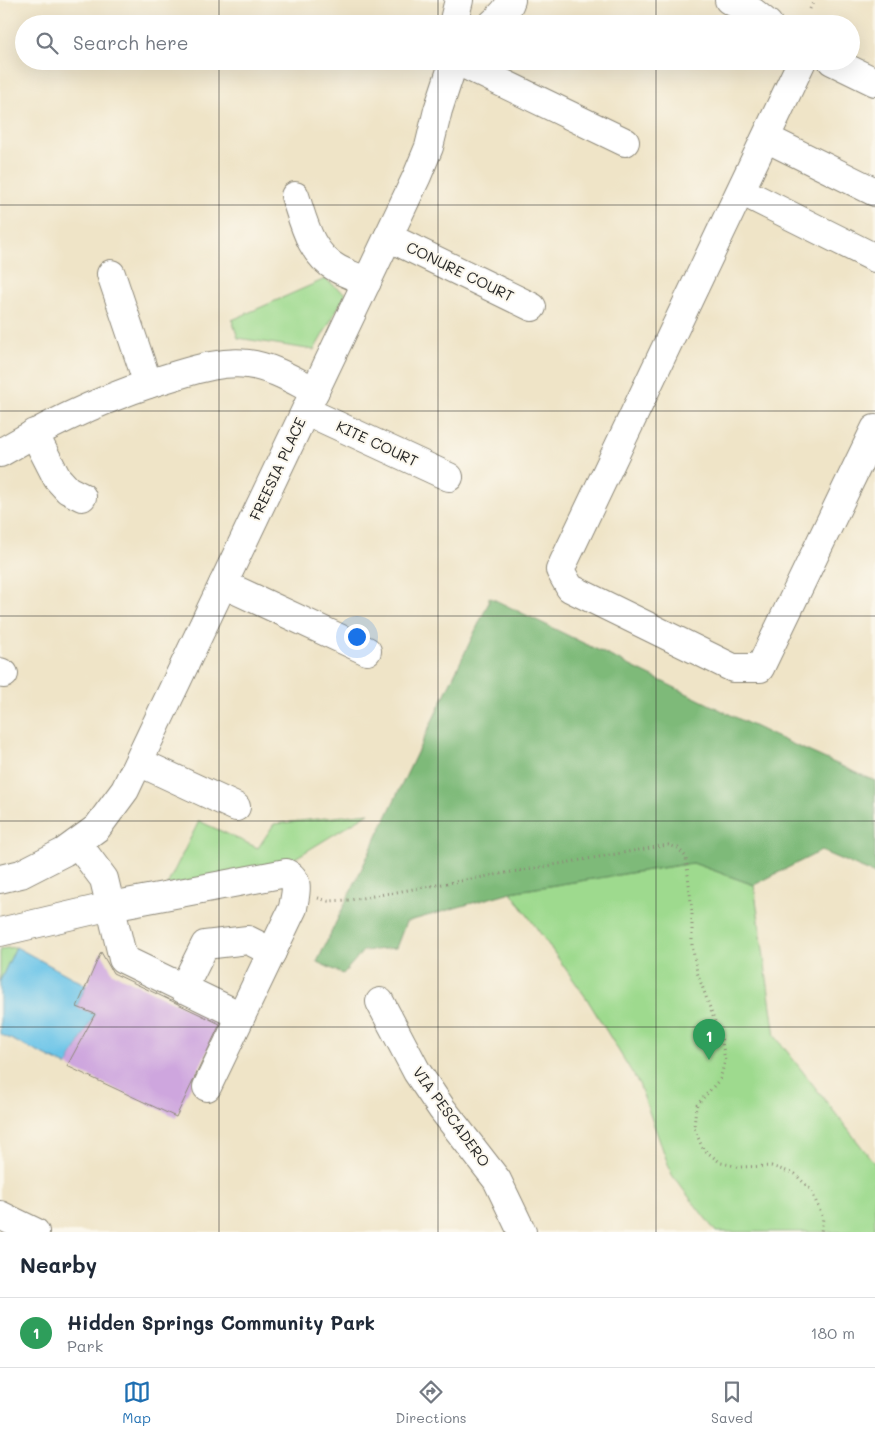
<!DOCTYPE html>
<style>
:root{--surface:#fff;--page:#f2f2f3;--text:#1f2937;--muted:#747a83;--line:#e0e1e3;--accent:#1f6fb2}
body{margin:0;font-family:Mali,sans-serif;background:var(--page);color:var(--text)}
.you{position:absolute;left:356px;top:636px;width:18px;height:18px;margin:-12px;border:4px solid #fff;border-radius:50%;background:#1a73e8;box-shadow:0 0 0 8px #1a73e833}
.badge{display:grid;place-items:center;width:32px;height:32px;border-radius:50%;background:var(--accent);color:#fff;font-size:16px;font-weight:700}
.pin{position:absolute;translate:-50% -41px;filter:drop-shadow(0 1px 2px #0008)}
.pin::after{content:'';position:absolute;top:26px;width:18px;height:15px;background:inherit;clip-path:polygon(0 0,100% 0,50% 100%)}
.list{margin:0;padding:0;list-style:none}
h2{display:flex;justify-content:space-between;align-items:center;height:65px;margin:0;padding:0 20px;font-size:21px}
h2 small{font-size:16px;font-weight:400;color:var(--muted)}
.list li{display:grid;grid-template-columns:32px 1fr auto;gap:15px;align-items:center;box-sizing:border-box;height:70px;padding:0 20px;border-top:1px solid var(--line)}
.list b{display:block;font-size:19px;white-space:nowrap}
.list p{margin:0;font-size:16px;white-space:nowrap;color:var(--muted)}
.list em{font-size:16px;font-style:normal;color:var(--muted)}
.icon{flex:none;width:28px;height:28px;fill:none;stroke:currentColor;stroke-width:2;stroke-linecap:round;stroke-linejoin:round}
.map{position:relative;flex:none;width:875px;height:1232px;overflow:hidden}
.search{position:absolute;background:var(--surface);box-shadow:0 5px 20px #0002;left:15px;right:15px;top:15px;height:55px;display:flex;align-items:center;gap:12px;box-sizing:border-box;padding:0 18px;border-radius:28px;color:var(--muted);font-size:19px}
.sheet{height:135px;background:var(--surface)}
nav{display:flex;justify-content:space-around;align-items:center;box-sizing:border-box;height:70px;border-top:1px solid var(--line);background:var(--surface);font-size:14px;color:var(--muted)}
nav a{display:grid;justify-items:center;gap:2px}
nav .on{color:var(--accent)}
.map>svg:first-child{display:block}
.green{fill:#9eda8e;stroke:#64825c}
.forest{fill:#7eba79;stroke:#547252}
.water{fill:#6ac4e8;stroke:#4a788a}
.building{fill:#cea6de}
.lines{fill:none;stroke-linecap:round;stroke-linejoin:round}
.minor-casing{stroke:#8d8879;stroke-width:30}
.major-casing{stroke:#8d8879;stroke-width:30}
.path{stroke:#8d8879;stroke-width:3;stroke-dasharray:1 4;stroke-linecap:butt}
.minor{stroke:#fff;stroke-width:28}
.major{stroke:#fff;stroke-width:28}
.grid{fill:none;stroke:#2b2b2b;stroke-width:1;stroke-opacity:0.55}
.labels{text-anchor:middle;stroke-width:4;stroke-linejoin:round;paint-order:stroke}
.street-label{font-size:15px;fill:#2b2b2b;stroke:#fbf7ec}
</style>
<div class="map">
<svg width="875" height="1232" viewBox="0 0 875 1232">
<rect width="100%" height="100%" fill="#fbf7ec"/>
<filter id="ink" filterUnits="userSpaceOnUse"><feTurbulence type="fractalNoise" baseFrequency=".02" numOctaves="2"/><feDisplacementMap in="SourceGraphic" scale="10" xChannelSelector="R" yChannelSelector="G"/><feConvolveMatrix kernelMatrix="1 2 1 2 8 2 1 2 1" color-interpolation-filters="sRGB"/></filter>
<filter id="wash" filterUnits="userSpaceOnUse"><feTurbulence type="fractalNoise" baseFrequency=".0096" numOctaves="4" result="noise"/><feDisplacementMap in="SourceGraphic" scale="20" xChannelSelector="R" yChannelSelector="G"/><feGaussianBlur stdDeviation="1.12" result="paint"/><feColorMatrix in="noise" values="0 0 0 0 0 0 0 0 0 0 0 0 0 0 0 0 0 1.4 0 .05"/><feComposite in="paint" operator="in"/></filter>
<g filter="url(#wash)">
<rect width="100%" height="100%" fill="#efe4c7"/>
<g class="green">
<polygon points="325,279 346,294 314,350 238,338 232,320"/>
<polygon points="369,813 284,865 167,885 199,821 258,848 274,824"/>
<polygon points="693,863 754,885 775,1036 875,1164 875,1232 716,1232 672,1175 639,1084 587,999 511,892"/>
<polygon points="16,947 0,981 0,949"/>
</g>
<polygon class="forest" points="489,597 772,735 875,781 875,874 821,851 754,885 693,863 511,892 406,922 396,948 363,951 343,974 317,962 489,602"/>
<polygon class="water" points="16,947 86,985 77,1007 95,1014 67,1066 0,1034 0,981"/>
<g id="blocks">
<polygon class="building" points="101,952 113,973 220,1024 176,1117 67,1066 95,1014 77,1007"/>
</g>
</g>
<g filter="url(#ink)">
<use href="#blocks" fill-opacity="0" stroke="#8d8879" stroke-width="1"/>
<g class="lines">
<g class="minor-casing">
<g id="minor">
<polyline points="453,24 459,0"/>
<path d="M492,24C500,17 508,10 511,0"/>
<polyline points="457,61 625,142"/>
<polyline points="802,61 560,570 570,588 733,668 760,668 875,429"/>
<polyline points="766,138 875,192"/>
<polyline points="741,191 875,258"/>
<path d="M295,196C304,223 310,254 338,269C347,274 357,277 367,282"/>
<polyline points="388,237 532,307"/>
<polyline points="111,274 148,384"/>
<polyline points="306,411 449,477"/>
<polyline points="34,433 57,478 68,490 82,497"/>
<path d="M0,453C56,420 115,393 177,375C200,368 224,361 248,364C272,367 293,380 315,391"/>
<polyline points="223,584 367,651"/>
<polyline points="0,672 4,674"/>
<polyline points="139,762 236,807"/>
<polyline points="77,843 104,879 123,959 241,1016"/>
<polyline points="0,879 21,874 64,852 97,828 125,790 417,176 429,147 438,110 454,61"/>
<path d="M0,932L111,906L286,873C301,880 295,894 293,908L207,1087"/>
<polyline points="183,989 205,945 248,940 272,952"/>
<polyline points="380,1002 417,1072 442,1109 497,1180 522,1232"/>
<polyline points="0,1215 35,1232"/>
</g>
</g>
<g class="major-casing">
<g id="major">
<polyline points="729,0 753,12 768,24"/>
<polyline points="832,61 875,82"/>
</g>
</g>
<g class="path">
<polyline points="810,9 814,0"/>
<polyline points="318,898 328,901 350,900 668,845 678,848 686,857 692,911 692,945 697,972 722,1041 725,1061 720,1079 696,1106 694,1128 703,1149 721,1163 740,1167 771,1166 795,1174 811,1190 823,1218 821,1232"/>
</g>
<use href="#minor" class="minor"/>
<use href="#major" class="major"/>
</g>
</g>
<path class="grid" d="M219,0V24M438,0V24M656,0V24M219,61V1232M438,61V1232M656,61V1232M0,205H875M0,411H875M0,616H875M0,821H875M0,1027H875"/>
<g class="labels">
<g class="street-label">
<text transform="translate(460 272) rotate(26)" y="5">CONURE COURT</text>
<text transform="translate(377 444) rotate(25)" y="5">KITE COURT</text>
<text transform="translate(278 469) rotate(-65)" y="5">FREESIA PLACE</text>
<text transform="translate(451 1117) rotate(54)" y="5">VIA PESCADERO</text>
</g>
</g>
</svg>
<div class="you"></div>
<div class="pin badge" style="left:709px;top:1060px;background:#2e9e5b">1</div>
<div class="search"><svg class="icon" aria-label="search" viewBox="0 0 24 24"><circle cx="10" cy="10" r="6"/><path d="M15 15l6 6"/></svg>Search here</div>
</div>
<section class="sheet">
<h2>Nearby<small></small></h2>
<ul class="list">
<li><span class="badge" style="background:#2e9e5b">1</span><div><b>Hidden Springs Community Park</b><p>Park</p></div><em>180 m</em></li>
</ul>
</section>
<nav>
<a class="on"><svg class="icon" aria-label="map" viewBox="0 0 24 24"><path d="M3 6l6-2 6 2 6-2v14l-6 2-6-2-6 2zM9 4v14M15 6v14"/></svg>Map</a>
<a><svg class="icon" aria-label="directions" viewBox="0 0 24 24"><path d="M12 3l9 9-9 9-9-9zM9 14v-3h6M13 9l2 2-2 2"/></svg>Directions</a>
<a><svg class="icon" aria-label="saved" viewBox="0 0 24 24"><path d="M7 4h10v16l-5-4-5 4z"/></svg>Saved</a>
</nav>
